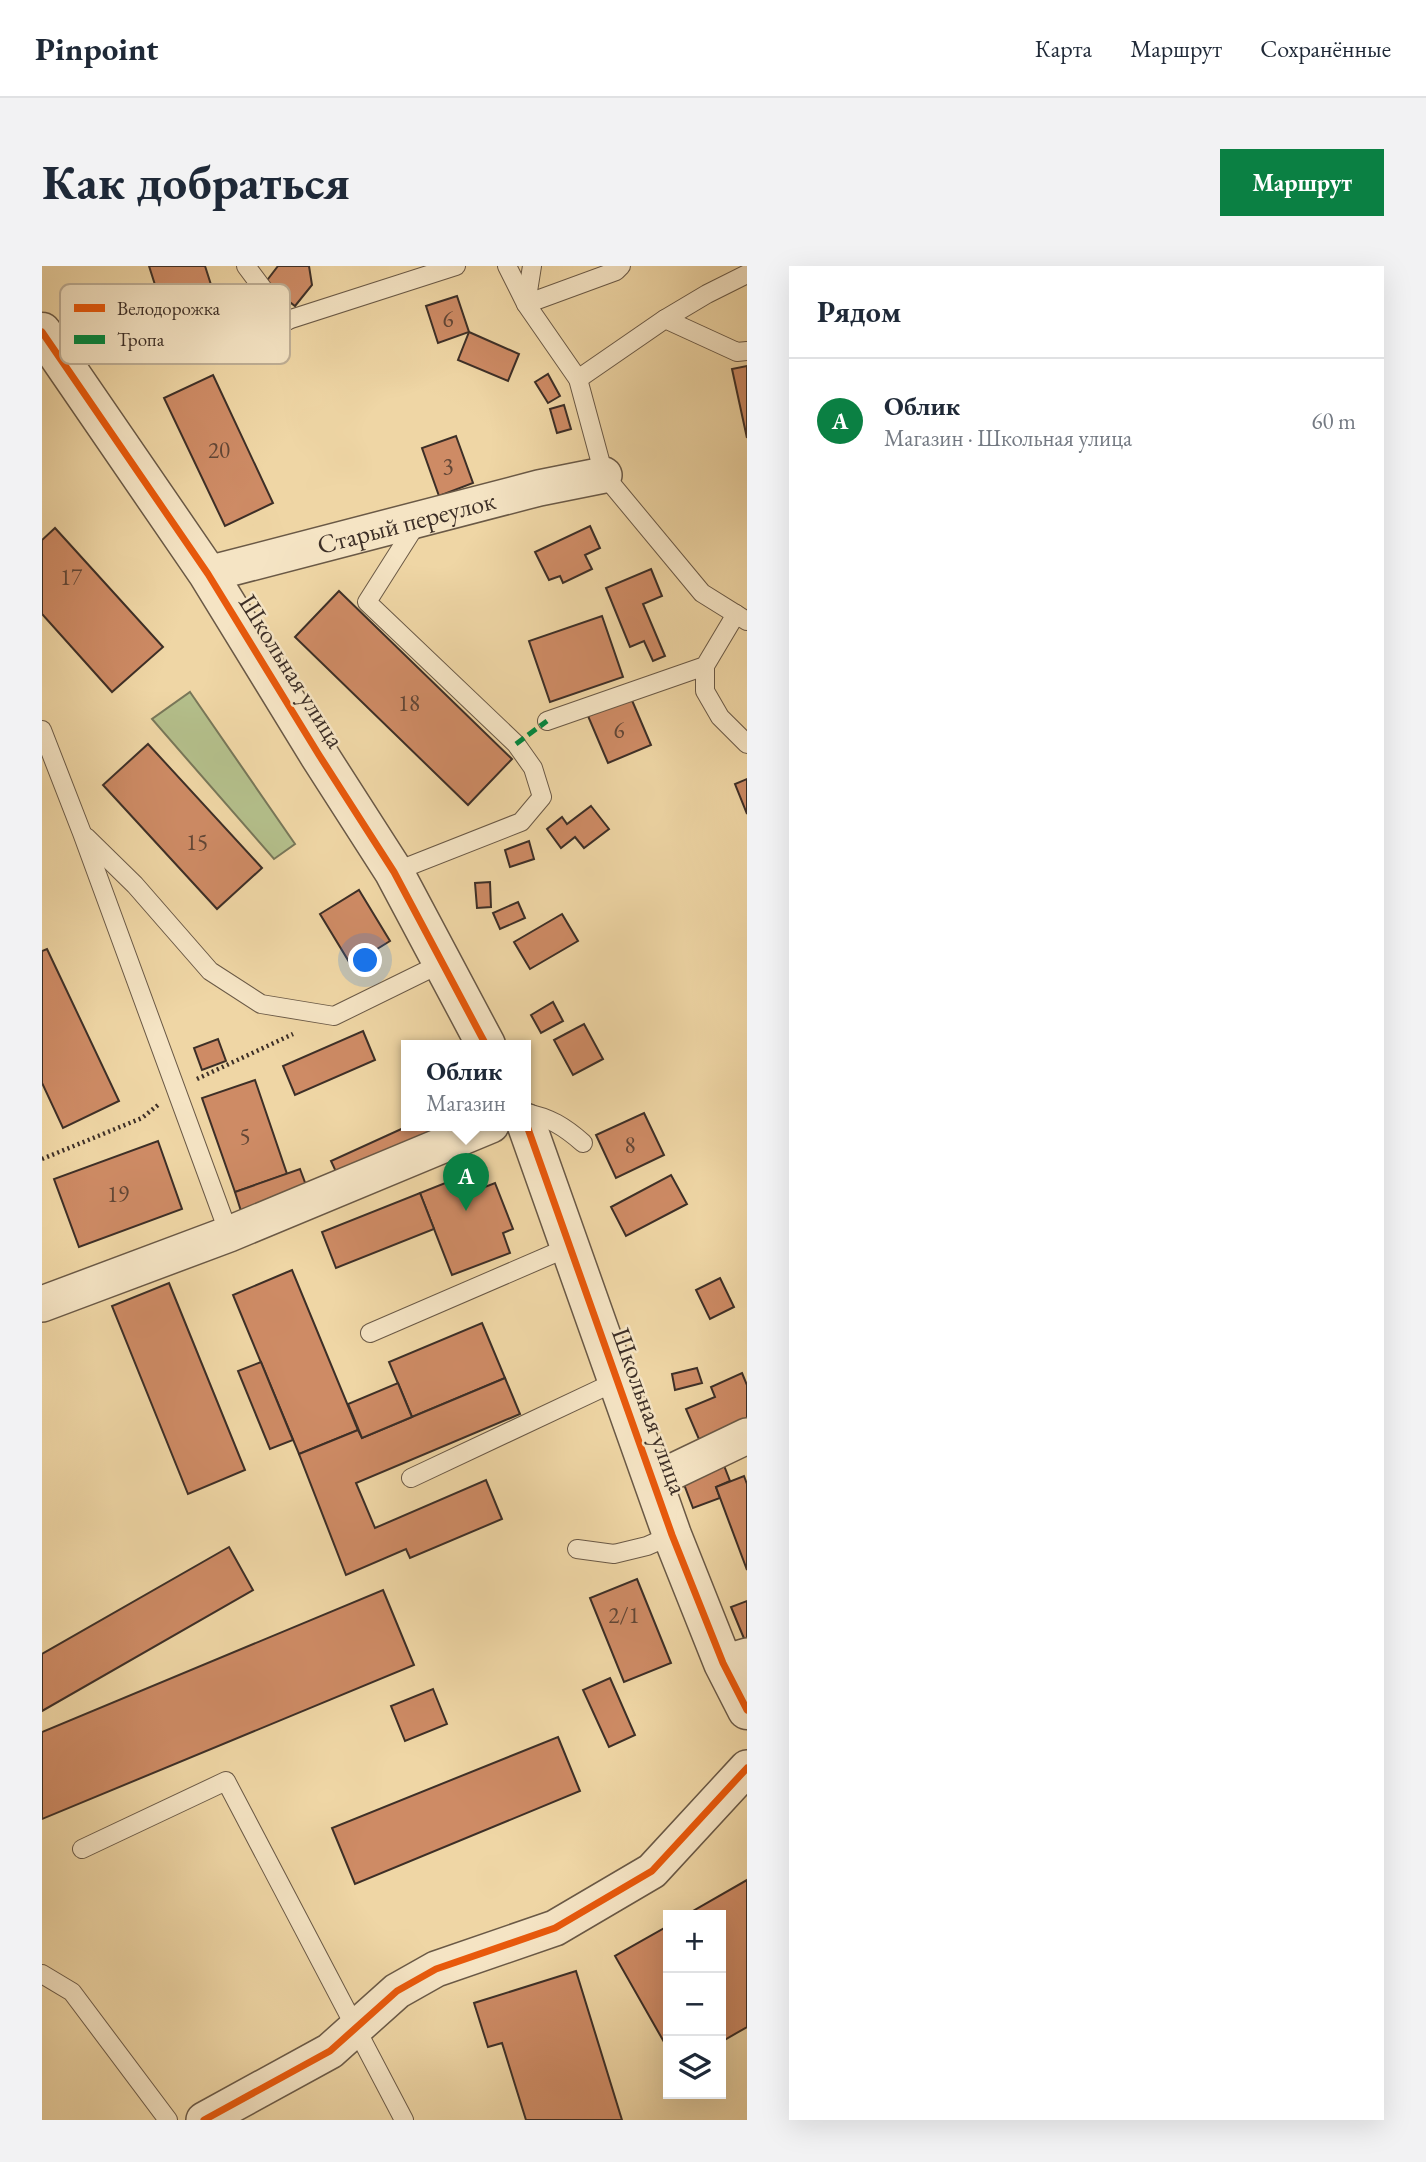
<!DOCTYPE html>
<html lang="ru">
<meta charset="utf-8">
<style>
:root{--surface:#fff;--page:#f2f2f3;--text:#1f2937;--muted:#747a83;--line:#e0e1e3;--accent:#0b8043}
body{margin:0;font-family:"EB Garamond",serif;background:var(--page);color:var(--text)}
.controls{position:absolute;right:21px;bottom:21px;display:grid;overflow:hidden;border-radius:0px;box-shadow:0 7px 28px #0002}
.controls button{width:63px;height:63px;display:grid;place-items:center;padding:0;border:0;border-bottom:2px solid var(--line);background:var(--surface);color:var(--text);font:35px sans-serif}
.you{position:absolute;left:324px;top:695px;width:24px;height:24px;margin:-18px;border:5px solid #fff;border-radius:50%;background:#1a73e8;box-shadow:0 0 0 10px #1a73e833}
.badge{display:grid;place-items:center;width:46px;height:46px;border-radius:50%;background:var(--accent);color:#fff;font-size:23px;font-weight:700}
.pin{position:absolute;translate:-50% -58px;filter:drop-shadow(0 2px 4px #0008)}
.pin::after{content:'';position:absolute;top:37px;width:24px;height:21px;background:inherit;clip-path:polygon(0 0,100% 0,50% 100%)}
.popup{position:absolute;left:359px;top:774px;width:130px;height:91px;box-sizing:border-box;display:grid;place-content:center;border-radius:0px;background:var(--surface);filter:drop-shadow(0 2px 5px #0005);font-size:23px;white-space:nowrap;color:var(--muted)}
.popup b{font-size:26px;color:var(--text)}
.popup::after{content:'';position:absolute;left:50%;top:100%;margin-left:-14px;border:14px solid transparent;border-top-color:var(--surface)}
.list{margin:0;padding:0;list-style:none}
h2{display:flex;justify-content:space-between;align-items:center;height:91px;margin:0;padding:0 28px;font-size:30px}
h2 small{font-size:23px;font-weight:400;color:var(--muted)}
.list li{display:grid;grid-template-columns:46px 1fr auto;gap:21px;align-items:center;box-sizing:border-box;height:126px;padding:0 28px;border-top:2px solid var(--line)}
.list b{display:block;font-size:26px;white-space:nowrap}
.list p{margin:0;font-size:23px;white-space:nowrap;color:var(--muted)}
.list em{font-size:23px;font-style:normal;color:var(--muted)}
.icon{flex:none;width:38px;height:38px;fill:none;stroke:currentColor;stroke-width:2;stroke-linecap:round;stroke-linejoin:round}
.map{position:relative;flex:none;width:705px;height:1854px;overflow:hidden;border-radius:0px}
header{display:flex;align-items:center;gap:42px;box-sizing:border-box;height:98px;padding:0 35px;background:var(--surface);border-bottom:2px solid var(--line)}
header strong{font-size:33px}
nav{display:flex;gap:38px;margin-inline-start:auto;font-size:24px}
.intro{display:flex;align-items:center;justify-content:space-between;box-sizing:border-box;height:168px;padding:0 42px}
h1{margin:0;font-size:49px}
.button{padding:18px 32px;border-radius:0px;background:var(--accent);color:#fff;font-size:24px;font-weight:700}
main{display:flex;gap:42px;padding:0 42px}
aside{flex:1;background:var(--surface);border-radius:0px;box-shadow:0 7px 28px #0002}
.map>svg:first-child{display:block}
.green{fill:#b4bf8b;stroke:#787759;stroke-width:2}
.building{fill:#ce8b65;stroke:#3d2f27;stroke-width:2}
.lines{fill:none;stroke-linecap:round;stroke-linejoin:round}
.service-casing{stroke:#6a5946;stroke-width:20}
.minor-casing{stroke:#6a5946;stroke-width:38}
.tertiary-casing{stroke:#6a5946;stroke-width:41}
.path{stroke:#3d2f27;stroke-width:4.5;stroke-dasharray:2 3.5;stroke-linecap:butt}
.service{stroke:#f5e4c4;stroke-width:18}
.minor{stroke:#f5e4c4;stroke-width:35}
.tertiary{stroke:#f5e4c4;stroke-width:38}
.quiet{stroke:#00873e;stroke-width:5;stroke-dasharray:10 5;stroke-linecap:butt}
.cycleway-casing{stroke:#f5e4c4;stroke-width:11}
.cycleway{stroke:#e8590c;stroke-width:7}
.labels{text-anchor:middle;stroke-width:5;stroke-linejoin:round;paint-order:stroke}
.number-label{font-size:23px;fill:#614636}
.street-label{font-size:26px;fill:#3d2f27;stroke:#f5e4c4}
.key{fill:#f5e4c4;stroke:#beae95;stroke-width:2}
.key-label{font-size:19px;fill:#3d2f27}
</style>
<header>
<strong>Pinpoint</strong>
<nav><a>Карта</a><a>Маршрут</a><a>Сохранённые</a></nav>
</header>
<div class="intro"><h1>Как добраться</h1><a class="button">Маршрут</a></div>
<main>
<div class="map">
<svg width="705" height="1854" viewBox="0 0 705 1854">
<rect width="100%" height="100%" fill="#efd6a5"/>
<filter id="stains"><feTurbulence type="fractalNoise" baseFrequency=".00286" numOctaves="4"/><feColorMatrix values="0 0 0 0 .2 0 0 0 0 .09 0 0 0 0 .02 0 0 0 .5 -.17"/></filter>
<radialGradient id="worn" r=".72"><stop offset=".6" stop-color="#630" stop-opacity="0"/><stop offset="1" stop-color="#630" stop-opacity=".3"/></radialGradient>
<polygon class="green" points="148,426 253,578 232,593 110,453"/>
<g class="building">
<polygon points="107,0 163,0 180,53 129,69"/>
<polygon points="236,0 267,0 270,19 253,40 223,17"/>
<polygon points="415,30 427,66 396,77 384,40"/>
<polygon points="427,66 477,88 466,115 416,94"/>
<polygon points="705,100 705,172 690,103"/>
<polygon points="506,108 518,130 506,137 493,116"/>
<polygon points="171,109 231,237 183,260 122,132"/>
<polygon points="522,139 529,163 515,167 508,143"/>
<polygon points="414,170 431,217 397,230 380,182"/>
<polygon points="548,260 558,282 543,289 550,303 521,317 518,310 507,314 493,286"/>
<polygon points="13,262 121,381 70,426 0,348 0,274"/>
<polygon points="609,303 620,330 601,338 623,390 611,395 602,375 588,381 564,322"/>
<polygon points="297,325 470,493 426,539 253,371"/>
<polygon points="560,350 581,411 508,436 487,375"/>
<polygon points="589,432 609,479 566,497 546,450"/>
<polygon points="106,478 220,602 175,643 61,519"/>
<polygon points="705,513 705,548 693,518"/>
<polygon points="549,540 567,563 542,582 533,571 519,582 505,563 520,551 525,558"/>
<polygon points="487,575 492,593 468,601 463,584"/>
<polygon points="448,616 449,641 435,642 433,617"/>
<polygon points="317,624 348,675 309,699 278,648"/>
<polygon points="476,636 483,652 458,663 451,647"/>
<polygon points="520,648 536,675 488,703 472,676"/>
<polygon points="5,683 77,835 21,862 0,817 0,685"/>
<polygon points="511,736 521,755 499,767 489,749"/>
<polygon points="542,758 561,793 531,809 512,774"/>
<polygon points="321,765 333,794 253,829 241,800"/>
<polygon points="176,773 184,795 160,804 152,782"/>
<polygon points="213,814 245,908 193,926 160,832"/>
<polygon points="602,847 622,889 574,912 554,869"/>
<polygon points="368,859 386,859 390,868 296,910 289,895"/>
<polygon points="116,875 140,943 37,981 12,913"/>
<polygon points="258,903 265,922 199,945 193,926"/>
<polygon points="436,904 443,921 453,917 471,963 461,967 468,987 410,1009 378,927"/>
<polygon points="629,909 645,938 584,970 569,941"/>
<polygon points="378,927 392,963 294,1002 280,966"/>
<polygon points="250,1004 316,1164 257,1188 191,1029"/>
<polygon points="678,1012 692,1041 668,1053 654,1024"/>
<polygon points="127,1017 203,1204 146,1228 70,1040"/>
<polygon points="440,1057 463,1112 370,1151 347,1096"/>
<polygon points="219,1096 251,1174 228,1183 196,1105"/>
<polygon points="655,1102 660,1117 633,1124 630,1108"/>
<polygon points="700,1107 705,1119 705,1158 659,1178 644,1143 673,1131 669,1121"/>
<polygon points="463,1112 478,1148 314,1217 333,1262 444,1214 460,1253 368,1292 364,1283 304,1309 257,1188 316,1164 320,1172"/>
<polygon points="356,1117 370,1151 320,1172 306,1138"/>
<polygon points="681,1197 688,1215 674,1221 678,1232 651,1242 640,1213"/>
<polygon points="702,1210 705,1218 705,1304 674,1221"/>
<polygon points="187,1281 211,1324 0,1445 0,1388"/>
<polygon points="595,1313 629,1397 582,1416 548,1332"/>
<polygon points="341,1324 372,1399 0,1553 0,1466"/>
<polygon points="705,1335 705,1375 703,1375 689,1341"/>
<polygon points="568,1412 593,1469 567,1481 541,1424"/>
<polygon points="391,1423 405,1458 363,1475 349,1440"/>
<polygon points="516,1471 538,1525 313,1618 290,1562"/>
<polygon points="705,1614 705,1761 679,1776 679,1649 644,1649"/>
<polygon points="626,1660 626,1783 573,1690"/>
<polygon points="534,1705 580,1854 484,1854 460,1777 446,1781 432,1737"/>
</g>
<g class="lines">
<g class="service-casing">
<g id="service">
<polyline points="204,0 245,55"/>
<polyline points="465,0 484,38 536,113 562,209 660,327 705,355"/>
<polyline points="490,0 484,38 574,5 579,0"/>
<polyline points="623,53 665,28 705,8"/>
<polyline points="140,88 414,0"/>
<polyline points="536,113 623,53 695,86 705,85"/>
<polyline points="663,400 663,425 678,451 705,478"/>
<polyline points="505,455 663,400 694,348"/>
<polyline points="0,464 40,567 187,968"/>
<polyline points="44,571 93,619 168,705 219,738 292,750 400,697"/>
<polyline points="352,606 479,556 500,531 491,502 474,478 325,336 377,254"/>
<path d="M484,847C507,851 523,861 541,877"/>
<polyline points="328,1067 527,981"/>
<polyline points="369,1212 575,1115"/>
<polyline points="535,1283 572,1288 605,1280 630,1269"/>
<polyline points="40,1583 184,1515 362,1854"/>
<polyline points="0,1708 30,1726 126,1854"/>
</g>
</g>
<g class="minor-casing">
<g id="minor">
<path id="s1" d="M166,308L497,222L562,209"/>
<polyline points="0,1038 187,968 449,859"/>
<polyline points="611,1215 705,1170"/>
<polyline points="681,1397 705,1390"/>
<polyline points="162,1854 288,1785 355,1725 394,1703 513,1662 610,1605 705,1502"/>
</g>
</g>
<g class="tertiary-casing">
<g id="tertiary">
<polyline points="0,66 166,308 277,489 352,606 444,779"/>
<polyline points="484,857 630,1269 681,1397 705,1444"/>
</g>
</g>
<g class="path">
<polyline points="51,83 69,72 118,83"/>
<polyline points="155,813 251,768"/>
<polyline points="0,893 100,852 116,839"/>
</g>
<use href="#service" class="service"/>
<use href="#minor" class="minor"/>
<use href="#tertiary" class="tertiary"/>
<polyline class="quiet" points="474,478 505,455"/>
<g class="cycleway-casing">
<g id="cycleway">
<polyline points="0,66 166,308 277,489 352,606 444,779"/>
<polyline points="484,857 630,1269 681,1397 705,1444"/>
<polyline points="162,1854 288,1785 355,1725 394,1703 513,1662 610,1605 705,1502"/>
</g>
</g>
<use href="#cycleway" class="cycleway"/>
</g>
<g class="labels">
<g class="number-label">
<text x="406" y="61">6</text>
<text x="177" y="192">20</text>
<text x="406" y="208">3</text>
<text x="29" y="319">17</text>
<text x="367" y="445">18</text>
<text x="577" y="472">6</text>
<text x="155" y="584">15</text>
<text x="203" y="878">5</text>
<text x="588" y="887">8</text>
<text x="76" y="936">19</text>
<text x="582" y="1357">2/1</text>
</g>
<g class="street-label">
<text dy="9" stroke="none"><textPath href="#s1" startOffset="205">Старый переулок</textPath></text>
<text transform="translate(250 405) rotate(58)" y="9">Школьная улица</text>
<text transform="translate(608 1145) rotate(70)" y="9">Школьная улица</text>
</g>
</g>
<rect x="18" y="18" width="230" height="80" rx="10" class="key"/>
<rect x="32" y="38" width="31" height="8" fill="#e8590c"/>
<rect x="32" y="69" width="31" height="9" fill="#00873e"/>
<g class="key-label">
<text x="75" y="49">Велодорожка</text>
<text x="75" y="80">Тропа</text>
</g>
<rect width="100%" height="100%" filter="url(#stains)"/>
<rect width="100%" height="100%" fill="url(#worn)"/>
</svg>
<div class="controls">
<button>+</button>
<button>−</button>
<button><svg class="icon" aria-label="layers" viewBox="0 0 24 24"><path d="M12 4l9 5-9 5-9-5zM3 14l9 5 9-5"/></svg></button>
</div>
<div class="you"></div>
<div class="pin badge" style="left:424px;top:945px">A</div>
<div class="popup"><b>Облик</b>Магазин</div>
</div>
<aside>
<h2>Рядом<small></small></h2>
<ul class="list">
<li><span class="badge">A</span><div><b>Облик</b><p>Магазин · Школьная улица</p></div><em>60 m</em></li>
</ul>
</aside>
</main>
